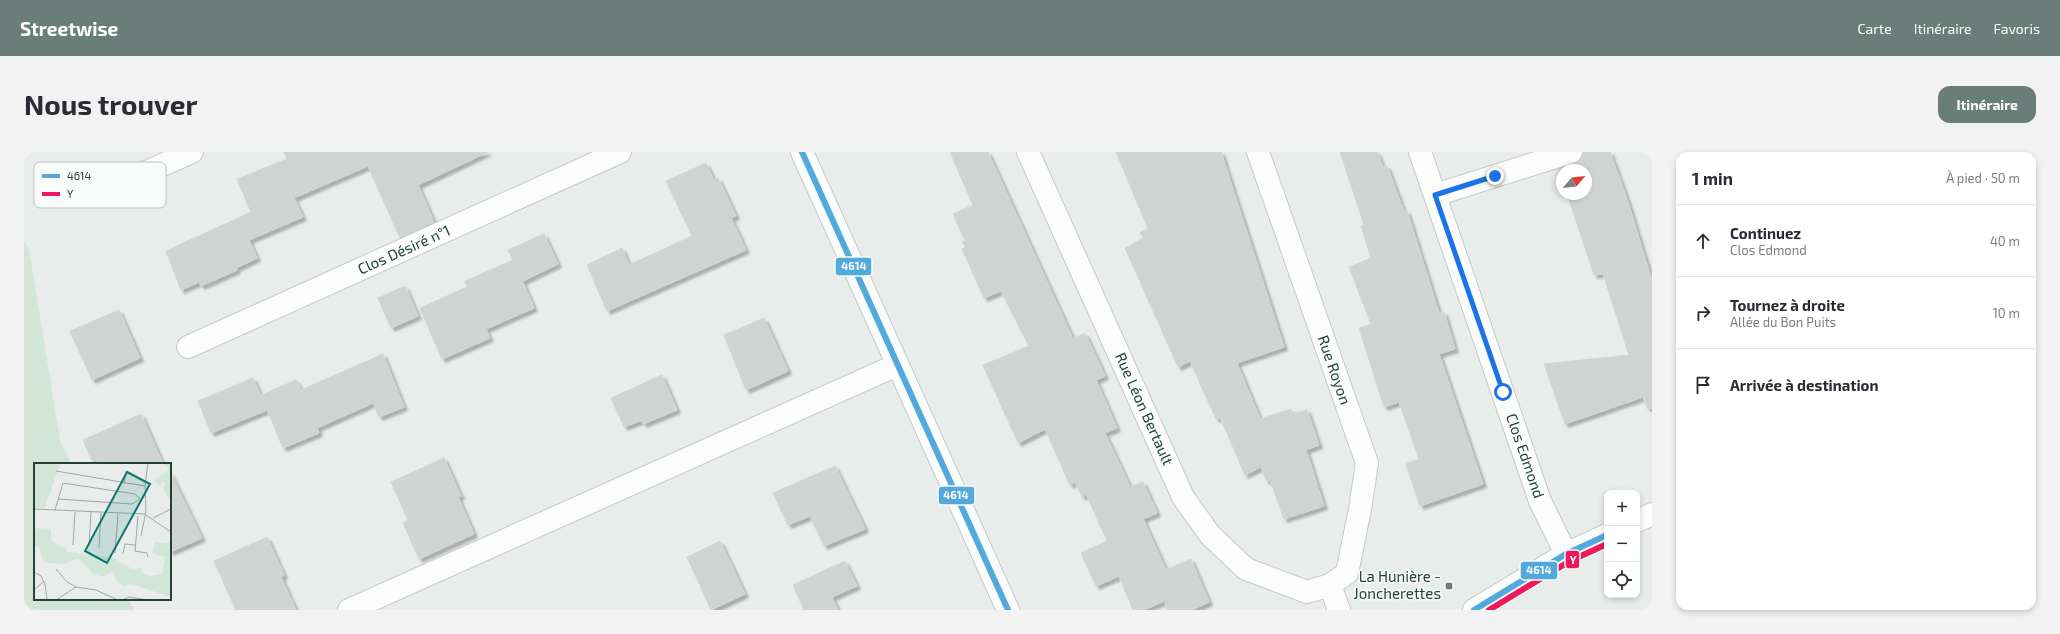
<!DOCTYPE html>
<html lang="fr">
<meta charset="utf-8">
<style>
:root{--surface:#fff;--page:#f2f2f3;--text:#2b2b33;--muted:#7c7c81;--line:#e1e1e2;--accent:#697e78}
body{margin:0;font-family:"Exo 2",sans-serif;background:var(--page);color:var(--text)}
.controls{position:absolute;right:12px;bottom:12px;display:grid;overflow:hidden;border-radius:8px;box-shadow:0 2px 6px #0003}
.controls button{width:36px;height:36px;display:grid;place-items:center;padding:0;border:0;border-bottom:1px solid var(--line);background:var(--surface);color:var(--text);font:20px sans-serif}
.compass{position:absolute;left:1532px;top:12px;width:36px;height:36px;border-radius:50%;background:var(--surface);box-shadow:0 2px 6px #0003;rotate:62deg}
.stop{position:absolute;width:12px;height:12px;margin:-9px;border:3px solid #1a73e8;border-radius:50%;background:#fff}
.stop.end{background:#1a73e8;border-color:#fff;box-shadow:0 1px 4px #0008}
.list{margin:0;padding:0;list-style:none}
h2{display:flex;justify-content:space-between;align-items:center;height:52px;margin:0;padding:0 16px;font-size:17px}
h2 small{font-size:13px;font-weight:400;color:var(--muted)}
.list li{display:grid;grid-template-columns:26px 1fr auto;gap:12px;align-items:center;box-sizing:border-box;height:72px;padding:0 16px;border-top:1px solid var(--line)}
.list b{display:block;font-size:15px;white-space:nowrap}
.list p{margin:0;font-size:13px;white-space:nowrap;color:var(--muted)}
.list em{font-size:13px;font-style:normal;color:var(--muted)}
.icon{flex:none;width:22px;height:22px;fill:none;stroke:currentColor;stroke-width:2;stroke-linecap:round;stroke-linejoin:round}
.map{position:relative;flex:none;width:1628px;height:458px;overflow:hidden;border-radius:12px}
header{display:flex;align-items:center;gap:24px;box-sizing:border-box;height:56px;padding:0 20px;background:var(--accent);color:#fff}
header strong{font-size:19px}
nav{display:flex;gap:22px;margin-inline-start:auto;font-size:14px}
.intro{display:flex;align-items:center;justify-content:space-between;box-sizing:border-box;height:96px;padding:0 24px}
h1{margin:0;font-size:28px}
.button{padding:10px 18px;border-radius:12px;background:var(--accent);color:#fff;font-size:14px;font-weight:700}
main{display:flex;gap:24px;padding:0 24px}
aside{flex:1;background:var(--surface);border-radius:12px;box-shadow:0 2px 6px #0003}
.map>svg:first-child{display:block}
.green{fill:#d1e6d8}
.building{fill:#cfd4d2;stroke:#d1d6d4;filter:url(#shadow)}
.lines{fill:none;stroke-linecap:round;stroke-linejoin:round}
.minor-casing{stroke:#c5cac8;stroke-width:24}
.minor{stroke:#fcfcfc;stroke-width:22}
.bus-1-casing{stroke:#f7fbf9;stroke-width:9}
.bus-2-casing{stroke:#f7fbf9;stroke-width:9}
.bus-1{stroke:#52a9db;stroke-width:6}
.bus-2{stroke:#ed195a;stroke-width:6}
.route{stroke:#1a73e8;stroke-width:5}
.poi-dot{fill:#697e78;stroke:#f7fbf9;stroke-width:1.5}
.labels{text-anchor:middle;stroke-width:3;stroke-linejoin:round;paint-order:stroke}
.street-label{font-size:15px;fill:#24423a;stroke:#f7fbf9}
.poi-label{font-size:15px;fill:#24423a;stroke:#f7fbf9;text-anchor:end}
.inset-road{fill:none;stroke:#9aa9a4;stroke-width:1}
.view{fill:#0f766e;fill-opacity:0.15;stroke:#0f766e;stroke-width:2}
.inset-edge{fill:none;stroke:#24423a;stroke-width:2}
.key{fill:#f7fbf9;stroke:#b8c4c0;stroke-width:1}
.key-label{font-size:11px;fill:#24423a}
.line-badge{stroke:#f7fbf9;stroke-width:1.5}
.badge-label{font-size:11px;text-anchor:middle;font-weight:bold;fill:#fff}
</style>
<header>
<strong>Streetwise</strong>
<nav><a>Carte</a><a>Itinéraire</a><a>Favoris</a></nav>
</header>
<div class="intro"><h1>Nous trouver</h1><a class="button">Itinéraire</a></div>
<main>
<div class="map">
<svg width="1628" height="458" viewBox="0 0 1628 458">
<defs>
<filter id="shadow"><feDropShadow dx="3.5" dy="3.5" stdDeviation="1" flood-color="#0004"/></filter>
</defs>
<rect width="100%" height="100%" fill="#e8edeb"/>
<polygon class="green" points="0,90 5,97 36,288 47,312 11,312 11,447 105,447 110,458 0,458"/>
<g class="building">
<polygon points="260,0 464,0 394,33 410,70 376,86 344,14 270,46 279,65 225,88 233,106 212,116 213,118 177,134 175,130 157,138 142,99 227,60 213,27 263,7"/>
<polygon points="926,0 964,0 1049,187 1061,181 1081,224 1072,228 1093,276 1081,281 1106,335 1119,330 1133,361 1119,367 1142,418 1167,407 1185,450 1168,458 1144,458 1140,449 1120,458 1109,458 1095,424 1072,434 1057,401 1083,389 1062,342 1058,345 1051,330 1046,333 1021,277 994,291 959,213 1005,194 977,139 960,146 938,97 941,95 938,90 941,89 929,62 949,53"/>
<polygon points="1092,0 1197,0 1260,195 1213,211 1236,267 1267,257 1269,262 1283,258 1295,293 1282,298 1300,354 1260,367 1246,328 1242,329 1237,315 1221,323 1196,265 1192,267 1166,209 1154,215 1101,96 1119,86 1116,80 1124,77"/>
<polygon points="1316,0 1353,0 1359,15 1363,14 1380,60 1383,59 1415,161 1420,160 1431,197 1415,202 1459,332 1396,354 1382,312 1395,307 1375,250 1360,255 1335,176 1347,172 1325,115 1347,106 1337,74 1340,73"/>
<polygon points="1559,0 1586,0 1604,50 1628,129 1628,256 1623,256 1619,245 1541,272 1520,212 1605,203 1579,122 1570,123 1543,42 1562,42 1562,18 1538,18 1538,28 1534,17 1556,9"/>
<polygon points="682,11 690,28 694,26 704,47 712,64 707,66 722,98 583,159 563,113 598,96 605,113 668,84 642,29"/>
<polygon points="520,82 534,112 499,129 490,110 510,156 462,177 466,186 418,207 396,156 443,135 441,129 489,108 484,98"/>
<polygon points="381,134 394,164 367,176 354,146"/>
<polygon points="95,158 116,206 68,228 46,179"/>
<polygon points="740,166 764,219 722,238 700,183"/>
<polygon points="359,202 380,255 355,265 349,251 293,276 295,281 259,296 237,243 272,228 277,238"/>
<polygon points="638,223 653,258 619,272 618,268 600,275 587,246"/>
<polygon points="229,226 243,258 187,281 174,249"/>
<polygon points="117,262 139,312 75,312 74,309 67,307 59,288"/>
<polygon points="420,306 437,344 434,345 450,382 395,407 379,371 384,368 367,330"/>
<polygon points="811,314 841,377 800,394 786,364 764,373 749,341"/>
<polygon points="146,320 178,386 146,400"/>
<polygon points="243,385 260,423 257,425 272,458 212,458 190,409"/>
<polygon points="696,389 721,442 687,458 663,405"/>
<polygon points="821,409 833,434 808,445 814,458 780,458 769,433"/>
</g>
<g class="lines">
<g class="minor-casing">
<g id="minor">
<polyline points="778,0 984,458"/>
<polyline points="1004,0 1159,345 1186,383 1222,417 1283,440 1306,433 1323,421 1336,357 1343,311 1234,0"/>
<polyline points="1396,0 1516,349 1542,402"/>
<polyline points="120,21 168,0"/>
<polyline points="1411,43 1547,0"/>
<polyline points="164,195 596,0"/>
<polyline points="1613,369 1628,362"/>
<polyline points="1306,433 1315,458"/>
<polyline points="325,458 873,213"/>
<polyline points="1450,458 1542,402 1583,383"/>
</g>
</g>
<use href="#minor" class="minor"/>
<g class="bus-1-casing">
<g id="bus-1">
<polyline points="778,0 984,458"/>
<polyline points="1450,458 1542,402 1583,383"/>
</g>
</g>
<g class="bus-2-casing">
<polyline id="bus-2" points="1465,458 1546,409 1583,392"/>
</g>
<use href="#bus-1" class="bus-1"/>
<use href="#bus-2" class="bus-2"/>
</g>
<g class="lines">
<polyline class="route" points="1471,24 1411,43 1479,240"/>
</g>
<rect class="poi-dot" x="1421" y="430" width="8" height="8" rx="2"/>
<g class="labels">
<g class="street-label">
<text transform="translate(380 98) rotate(-24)" y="5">Clos Désiré n°1</text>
<text transform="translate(1310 218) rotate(71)" y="5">Rue Royon</text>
<text transform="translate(1120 257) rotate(66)" y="5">Rue Léon Bertault</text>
<text transform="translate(1501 304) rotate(71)" y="5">Clos Edmond</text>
</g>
<g class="poi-label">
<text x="1417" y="430">La Hunière -<tspan x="1417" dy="17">Joncherettes</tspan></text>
</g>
</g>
<g transform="translate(10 311)">
<rect width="137" height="137" fill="#e8edeb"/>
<path d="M0,0H27L10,45H0ZM130,0H137V33L134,35L130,28L131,19L124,22L120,17L135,7ZM4,65L17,66V76L27,84H32L33,89L80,95L98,106L107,105L109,111L115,113L128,111L131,94L118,90L121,79L137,80V134L97,121L90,123L83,119L78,108L70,114L59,111L44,95L30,101L10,100L5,84L0,83V67Z" fill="#d1e6d8"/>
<path class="inset-road" d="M22,8L111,23M90,21L92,8M24,36L98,41L106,36M0,46L111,51M21,47L29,20L101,31L106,36M112,52L137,69M104,53L101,88L113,90L114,94M119,55L137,46M107,73L112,48L111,23L114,0M39,82L41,49M55,83L57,49M65,85L67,50M81,90L84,51M89,91L91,81L101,82M22,106L33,119L42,124L62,127L84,137M0,109L7,113L11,121L13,137M0,127L10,118M22,137L42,124M88,137L95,134L114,137"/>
<path class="view" d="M93,9L116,21L73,100L51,88Z"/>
<rect width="137" height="137" class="inset-edge"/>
</g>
<rect x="10" y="10" width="132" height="46" rx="6" class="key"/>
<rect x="18" y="22" width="18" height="4" fill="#52a9db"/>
<rect x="18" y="40" width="18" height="4" fill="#ed195a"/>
<g class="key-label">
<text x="43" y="28">4614</text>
<text x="43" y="46">Y</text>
</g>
<g class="line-badge">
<rect x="811" y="105" width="37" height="19" rx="4" fill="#52a9db"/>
<rect x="914" y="334" width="37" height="19" rx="4" fill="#52a9db"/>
<rect x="1541" y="398" width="15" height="19" rx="4" fill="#ed195a"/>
<rect x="1496" y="409" width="38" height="19" rx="4" fill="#52a9db"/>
</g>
<g class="badge-label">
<text x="830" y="118">4614</text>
<text x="932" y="347">4614</text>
<text x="1549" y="412">Y</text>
<text x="1515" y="422">4614</text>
</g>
</svg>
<div class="controls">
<button>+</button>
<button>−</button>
<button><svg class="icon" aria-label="locate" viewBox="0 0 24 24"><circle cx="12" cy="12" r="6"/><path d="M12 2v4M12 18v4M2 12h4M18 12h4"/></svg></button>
</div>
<svg class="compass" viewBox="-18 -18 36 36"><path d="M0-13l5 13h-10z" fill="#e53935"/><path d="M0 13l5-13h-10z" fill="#7c7c81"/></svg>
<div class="stop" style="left:1479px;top:240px"></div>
<div class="stop end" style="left:1471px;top:24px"></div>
</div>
<aside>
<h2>1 min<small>À pied · 50 m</small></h2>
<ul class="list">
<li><svg class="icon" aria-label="ahead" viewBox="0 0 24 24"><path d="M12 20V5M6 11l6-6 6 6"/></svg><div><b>Continuez</b><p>Clos Edmond</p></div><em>40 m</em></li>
<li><svg class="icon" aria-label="right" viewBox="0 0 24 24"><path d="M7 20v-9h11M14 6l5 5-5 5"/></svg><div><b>Tournez à droite</b><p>Allée du Bon Puits</p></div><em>10 m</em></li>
<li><svg class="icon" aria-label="arrive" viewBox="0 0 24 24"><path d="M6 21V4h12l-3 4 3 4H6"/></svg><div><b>Arrivée à destination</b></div></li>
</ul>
</aside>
</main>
